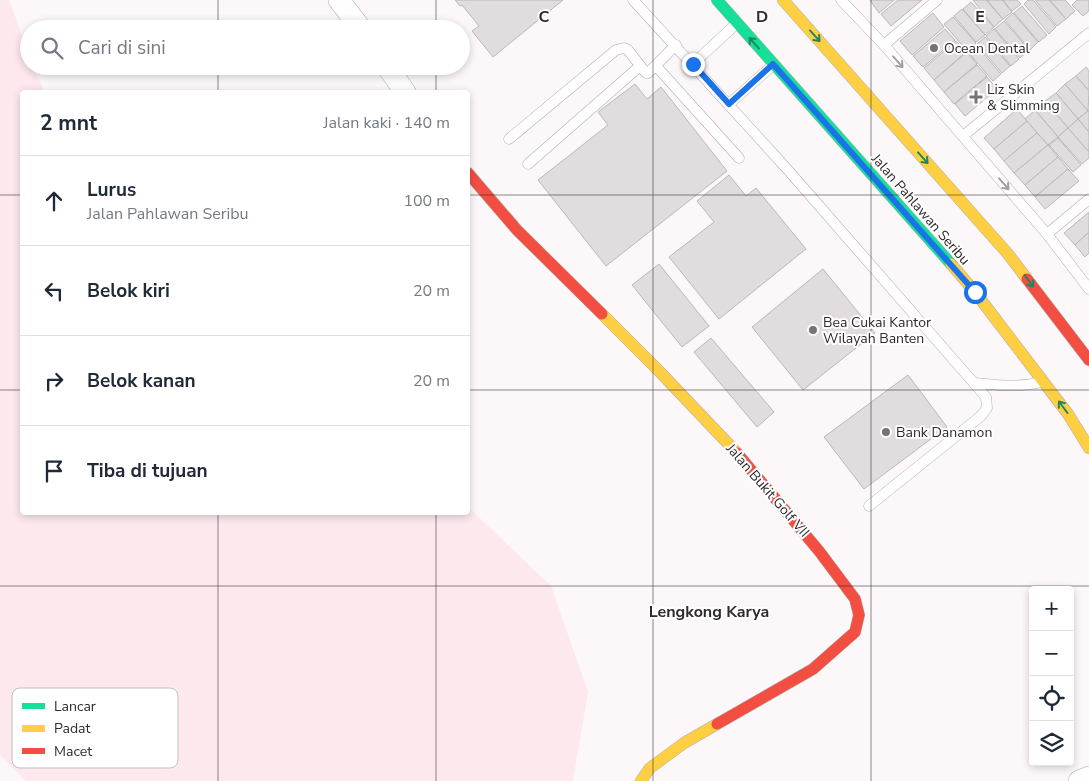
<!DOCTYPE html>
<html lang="id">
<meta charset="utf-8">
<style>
:root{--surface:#fff;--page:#f6f6f7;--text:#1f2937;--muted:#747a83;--line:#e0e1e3}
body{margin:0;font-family:"Nunito Sans",sans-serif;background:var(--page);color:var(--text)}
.controls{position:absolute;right:15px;bottom:15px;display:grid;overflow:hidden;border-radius:5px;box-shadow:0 2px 8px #0003}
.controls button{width:45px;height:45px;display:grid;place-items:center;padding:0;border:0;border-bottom:1px solid var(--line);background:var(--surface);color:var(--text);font:25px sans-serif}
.stop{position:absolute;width:15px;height:15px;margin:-11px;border:4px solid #1a73e8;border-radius:50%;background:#fff}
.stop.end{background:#1a73e8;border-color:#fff;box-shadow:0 1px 5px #0008}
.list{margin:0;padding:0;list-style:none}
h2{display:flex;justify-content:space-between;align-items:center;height:65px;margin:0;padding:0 20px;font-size:21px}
h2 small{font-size:16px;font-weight:400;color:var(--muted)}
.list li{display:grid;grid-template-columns:32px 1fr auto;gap:15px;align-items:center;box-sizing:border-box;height:90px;padding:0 20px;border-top:1px solid var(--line)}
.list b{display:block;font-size:19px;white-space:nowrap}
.list p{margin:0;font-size:16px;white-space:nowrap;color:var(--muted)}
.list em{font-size:16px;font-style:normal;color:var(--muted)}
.icon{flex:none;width:28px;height:28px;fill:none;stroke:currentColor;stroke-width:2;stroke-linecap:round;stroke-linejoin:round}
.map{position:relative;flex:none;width:1089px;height:781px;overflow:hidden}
.search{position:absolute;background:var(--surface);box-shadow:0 2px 8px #0003;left:20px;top:20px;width:450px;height:55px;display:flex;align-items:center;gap:12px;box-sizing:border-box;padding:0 18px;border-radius:28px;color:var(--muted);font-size:19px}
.panel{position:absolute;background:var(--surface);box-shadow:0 2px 8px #0003;left:20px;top:90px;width:450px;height:425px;border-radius:5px}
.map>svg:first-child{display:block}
.green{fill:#fde8ee}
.building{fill:#e1dcdd;stroke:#bcb7b8}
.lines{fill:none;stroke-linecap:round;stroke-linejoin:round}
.lane-casing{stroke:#b2adae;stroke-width:11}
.street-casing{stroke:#b2adae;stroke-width:22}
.fast-casing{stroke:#b2adae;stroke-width:12}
.slow-casing{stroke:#b2adae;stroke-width:12}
.jam-casing{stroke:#b2adae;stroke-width:12}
.lane{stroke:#fffefe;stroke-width:10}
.street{stroke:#fffefe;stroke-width:21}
.fast{stroke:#16e098;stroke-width:11}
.slow{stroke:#ffcf43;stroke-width:11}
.jam{stroke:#f24e42;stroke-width:11}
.oneway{stroke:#228562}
.oneway2{stroke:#a19fa0}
.route{stroke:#1a73e8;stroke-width:6}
.grid{fill:none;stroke:#2f2a2c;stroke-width:1;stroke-opacity:0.55}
.poi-dot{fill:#777273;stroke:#fff;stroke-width:2}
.labels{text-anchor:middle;stroke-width:4;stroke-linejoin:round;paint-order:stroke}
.poi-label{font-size:14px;fill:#2f2a2c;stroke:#fff;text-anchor:start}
.street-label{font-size:14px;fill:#2f2a2c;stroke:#fff}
.quarter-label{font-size:16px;font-weight:bold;fill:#2f2a2c;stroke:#fff}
.key{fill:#fff;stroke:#c1bfc0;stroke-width:1}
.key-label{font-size:14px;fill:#2f2a2c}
.grid-label{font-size:16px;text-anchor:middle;font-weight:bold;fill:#2f2a2c;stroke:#fff;stroke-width:4;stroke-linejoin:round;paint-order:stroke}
</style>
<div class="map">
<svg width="1089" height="781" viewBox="0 0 1089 781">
<rect width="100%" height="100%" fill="#fcf7f8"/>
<polygon class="green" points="0,0 9,0 29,54 29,66 33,66 44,92 22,92 22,512 468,512 468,507 551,586 588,692 573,781 26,781 0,755"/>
<g class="building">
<polygon points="455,0 563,0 493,57 472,31 479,26 462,5 460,6"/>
<polygon points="870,0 894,0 879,13"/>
<polygon points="898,0 922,0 891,26 881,14"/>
<polygon points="973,0 986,0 1003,19 994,27"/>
<polygon points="987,0 1002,0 1012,12 1003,19"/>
<polygon points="1003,0 1017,0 1021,4 1012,11"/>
<polygon points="1028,0 1033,0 1056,27 1049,34 1024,4"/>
<polygon points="1035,0 1049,0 1066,19 1057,26"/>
<polygon points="1050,0 1065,0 1075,11 1066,19"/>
<polygon points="1077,0 1089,0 1089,11 1083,16 1072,5"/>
<polygon points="971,2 994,27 985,35 963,9"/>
<polygon points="1022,6 1047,35 1039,42 1014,13"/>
<polygon points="962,9 985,35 976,42 954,16"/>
<polygon points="933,13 944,27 912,55 900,41"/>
<polygon points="1013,13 1038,42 1030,50 1005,20"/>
<polygon points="953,17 976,43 967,51 944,24"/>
<polygon points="1004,21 1029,50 1020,58 995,29"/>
<polygon points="945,29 955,40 923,67 913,56"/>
<polygon points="994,29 1019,59 1011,66 986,36"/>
<polygon points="985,37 1010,66 1002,73 977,44"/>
<polygon points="956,41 966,52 934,80 924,68"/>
<polygon points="976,45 1001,74 993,81 968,52"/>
<polygon points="967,52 977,64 944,92 934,80"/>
<polygon points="977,65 987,76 954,104 944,92"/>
<polygon points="1086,67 1089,71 1089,91 1076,76"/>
<polygon points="1076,76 1089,91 1088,111 1065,84"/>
<polygon points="987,77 997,89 965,116 955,104"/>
<polygon points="635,84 647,99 661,87 727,171 606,266 538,180 608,125 598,112"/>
<polygon points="1065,84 1088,111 1078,119 1056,93"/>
<polygon points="1056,93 1078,119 1068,128 1045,101"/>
<polygon points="1045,101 1068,128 1058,137 1035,110"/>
<polygon points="1017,109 1027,121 994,149 984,138"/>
<polygon points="1035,110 1058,137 1048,145 1025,119"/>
<polygon points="1088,111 1089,112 1089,132 1078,119"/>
<polygon points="1078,119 1089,132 1089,152 1068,128"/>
<polygon points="1027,121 1037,133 1004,161 994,149"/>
<polygon points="1068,128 1089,152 1089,158 1082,164 1058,137"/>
<polygon points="1037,133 1048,145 1014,173 1004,161"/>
<polygon points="1058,138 1081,165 1073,172 1049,145"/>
<polygon points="1048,145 1058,157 1025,185 1014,173"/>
<polygon points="1058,157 1068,169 1035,197 1025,185"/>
<polygon points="1068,169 1079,181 1045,209 1035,197"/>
<polygon points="729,175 746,196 756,188 806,249 719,319 669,257 714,222 697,201"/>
<polygon points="1089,212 1089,232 1075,245 1064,233"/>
<polygon points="1089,232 1089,253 1085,257 1075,245"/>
<polygon points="659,264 709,326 682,347 632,285"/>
<polygon points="823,269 875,333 803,390 752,327"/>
<polygon points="711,338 774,412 757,427 694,352"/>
<polygon points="908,375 947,427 864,489 824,437"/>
</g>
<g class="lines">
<g class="lane-casing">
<g id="lane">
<polyline points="633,0 788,170 986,397 987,408 981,416 869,506"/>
<polyline points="841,0 884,45 1047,234 1089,289"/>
<polyline points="884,45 937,0"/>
<polyline points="693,64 736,24"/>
<polyline points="656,66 739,158"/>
<polyline points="729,104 773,65"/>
<polyline points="963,136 1089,33"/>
<polyline points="509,139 616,50 624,48 628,50 646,73 648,73 676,45"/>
<polyline points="528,164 640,66"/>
<polyline points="1047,234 1089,199"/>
<path d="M975,383C997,385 1019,388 1041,382"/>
</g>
</g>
<g class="street-casing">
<g id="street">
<polyline points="339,0 361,29"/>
<polyline points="387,66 405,92"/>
<polyline points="1079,781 1089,777"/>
</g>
</g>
<g class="fast-casing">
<polyline id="fast" points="717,0 951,264"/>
</g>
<g class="slow-casing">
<g id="slow">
<polyline points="783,0 1008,254 1027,279"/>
<polyline points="951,264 975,292 1068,414 1089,448"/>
<polyline points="602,314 659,371 737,453"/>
<polyline points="641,781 650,768 684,743 717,724"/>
</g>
</g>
<g class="jam-casing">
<g id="jam">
<polyline points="468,173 517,230 602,314"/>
<polyline points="1027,279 1089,360"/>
<polyline points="717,724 813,669 855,632 859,615 855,599 819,551 737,453"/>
</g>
</g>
<use href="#lane" class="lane"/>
<use href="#street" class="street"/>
<use href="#fast" class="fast"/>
<use href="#slow" class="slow"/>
<use href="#jam" class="jam"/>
</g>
<defs><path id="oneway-shaft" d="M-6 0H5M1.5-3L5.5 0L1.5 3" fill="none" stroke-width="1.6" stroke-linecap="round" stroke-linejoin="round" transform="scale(1.25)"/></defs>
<g class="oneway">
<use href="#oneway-shaft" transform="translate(815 36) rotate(48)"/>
<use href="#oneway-shaft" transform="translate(754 43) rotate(-132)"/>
<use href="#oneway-shaft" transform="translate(923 158) rotate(48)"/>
<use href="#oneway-shaft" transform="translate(1029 281) rotate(53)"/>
<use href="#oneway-shaft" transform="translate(1063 407) rotate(-127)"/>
</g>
<g class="oneway2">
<use href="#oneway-shaft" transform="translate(898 62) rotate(49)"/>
<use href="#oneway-shaft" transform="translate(1004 184) rotate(49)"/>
</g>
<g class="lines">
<polyline class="route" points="693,64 729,104 773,64 975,292"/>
</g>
<path class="grid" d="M218,0V29M436,0V29M653,0V781M871,0V781M218,66V92M436,66V92M0,195H22M468,195H1089M0,390H22M468,390H1089M218,512V781M436,512V781M0,586H1089"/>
<g class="poi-dot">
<circle cx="934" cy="48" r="5"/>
<path d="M973.5 89.5h5v5h5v5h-5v5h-5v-5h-5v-5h5z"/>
<circle cx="813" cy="330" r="5"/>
<circle cx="886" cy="432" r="5"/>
</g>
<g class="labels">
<g class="poi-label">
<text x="944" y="53">Ocean Dental</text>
<text x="987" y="94">Liz Skin<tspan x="987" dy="16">&amp; Slimming</tspan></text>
<text x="823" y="327">Bea Cukai Kantor<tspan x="823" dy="16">Wilayah Banten</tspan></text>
<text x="896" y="437">Bank Danamon</text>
</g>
<g class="street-label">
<text transform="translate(921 209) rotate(49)" y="5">Jalan Pahlawan Seribu</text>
<text transform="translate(768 490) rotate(49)" y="5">Jalan Bukit Golf VII</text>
</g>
<g class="quarter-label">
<text x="709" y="617">Lengkong Karya</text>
</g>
</g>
<rect x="12" y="688" width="166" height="80" rx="8" class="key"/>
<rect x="22" y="703" width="23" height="6" fill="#16e098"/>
<rect x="22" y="725" width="23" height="7" fill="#ffcf43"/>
<rect x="22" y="748" width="23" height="6" fill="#f24e42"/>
<g class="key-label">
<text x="54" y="711">Lancar</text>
<text x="54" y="733">Padat</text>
<text x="54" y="756">Macet</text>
</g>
<g class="grid-label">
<text x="544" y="22">C</text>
<text x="762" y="22">D</text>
<text x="980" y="22">E</text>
</g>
</svg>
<div class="controls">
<button>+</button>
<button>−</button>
<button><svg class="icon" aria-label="locate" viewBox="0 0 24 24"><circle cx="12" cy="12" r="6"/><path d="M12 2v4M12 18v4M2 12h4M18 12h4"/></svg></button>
<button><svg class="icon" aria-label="layers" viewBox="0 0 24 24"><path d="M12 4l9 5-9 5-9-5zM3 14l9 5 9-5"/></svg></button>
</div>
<div class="stop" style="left:975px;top:292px"></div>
<div class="stop end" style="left:693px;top:64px"></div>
<div class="search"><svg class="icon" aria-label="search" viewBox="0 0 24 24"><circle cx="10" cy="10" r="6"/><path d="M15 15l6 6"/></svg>Cari di sini</div>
<section class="panel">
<h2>2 mnt<small>Jalan kaki · 140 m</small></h2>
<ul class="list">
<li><svg class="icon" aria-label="ahead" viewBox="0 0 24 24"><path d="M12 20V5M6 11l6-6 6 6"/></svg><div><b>Lurus</b><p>Jalan Pahlawan Seribu</p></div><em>100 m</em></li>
<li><svg class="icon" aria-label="left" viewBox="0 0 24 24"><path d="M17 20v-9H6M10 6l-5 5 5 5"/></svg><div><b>Belok kiri</b></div><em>20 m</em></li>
<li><svg class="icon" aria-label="right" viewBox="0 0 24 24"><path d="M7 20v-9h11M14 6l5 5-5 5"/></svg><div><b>Belok kanan</b></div><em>20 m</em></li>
<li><svg class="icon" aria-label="arrive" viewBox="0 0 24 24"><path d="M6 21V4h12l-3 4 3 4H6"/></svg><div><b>Tiba di tujuan</b></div></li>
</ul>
</section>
</div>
